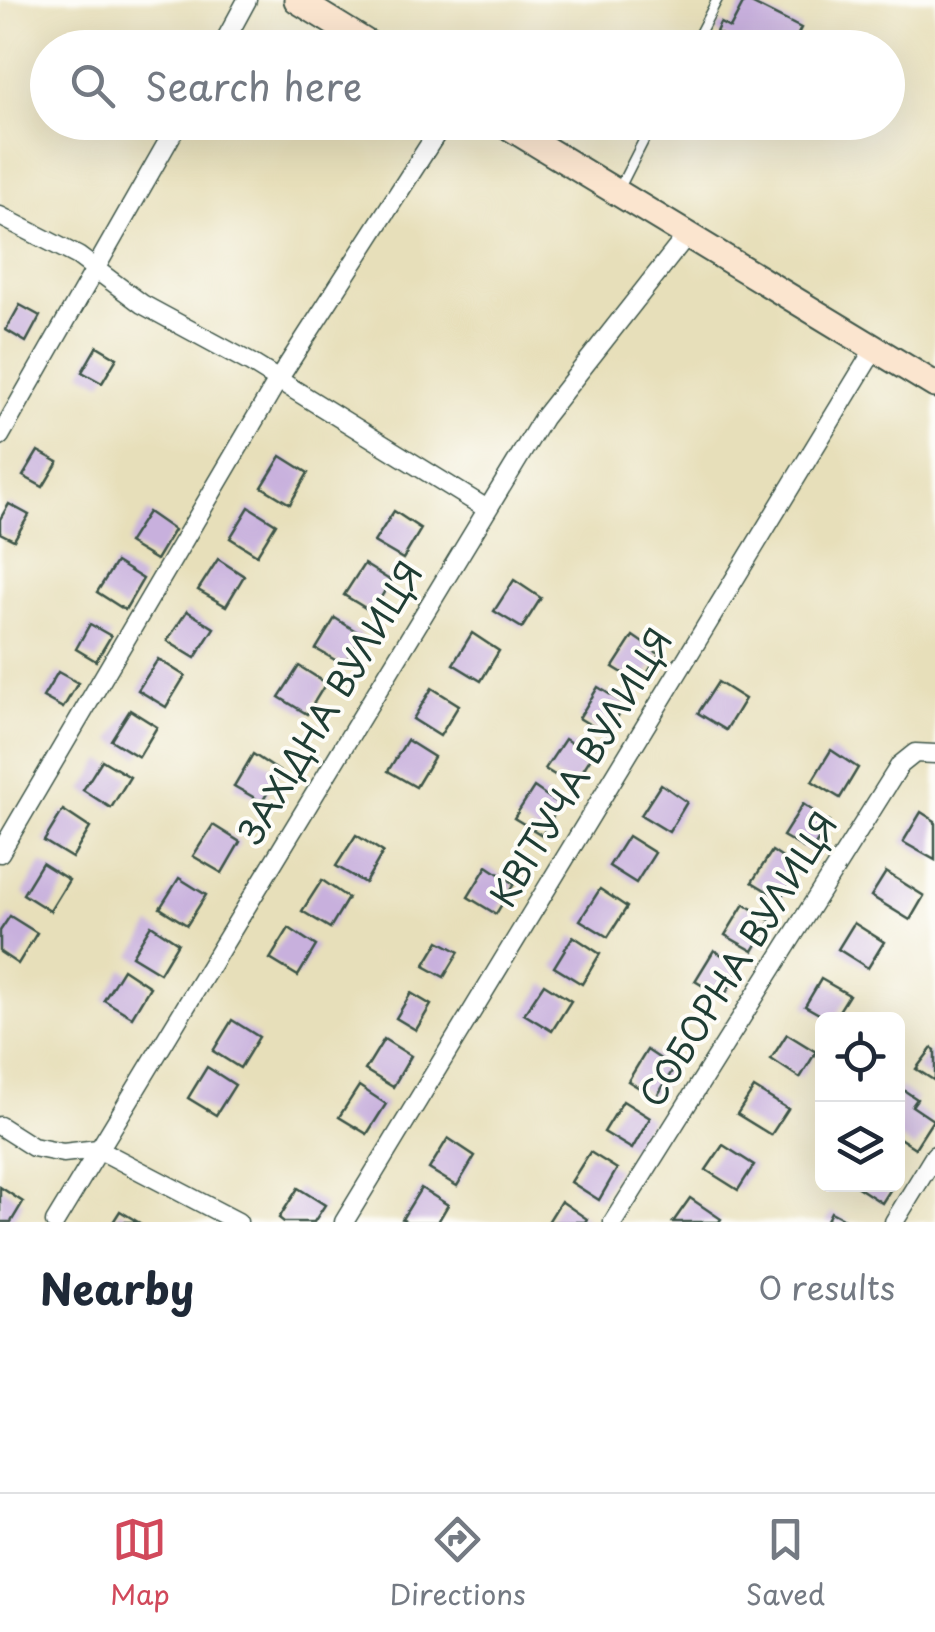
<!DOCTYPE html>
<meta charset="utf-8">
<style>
:root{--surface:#fff;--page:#f2f2f3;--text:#1f2937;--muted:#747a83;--line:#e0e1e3;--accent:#d1495b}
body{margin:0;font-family:"Playpen Sans",sans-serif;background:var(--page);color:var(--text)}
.controls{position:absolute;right:30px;bottom:30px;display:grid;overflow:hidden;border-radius:15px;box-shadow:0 10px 40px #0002}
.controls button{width:90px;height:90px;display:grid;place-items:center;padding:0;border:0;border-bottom:2px solid var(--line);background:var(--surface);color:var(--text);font:50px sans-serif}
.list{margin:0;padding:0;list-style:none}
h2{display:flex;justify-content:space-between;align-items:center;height:130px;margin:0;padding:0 40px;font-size:42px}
h2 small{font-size:32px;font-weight:400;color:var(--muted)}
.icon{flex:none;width:55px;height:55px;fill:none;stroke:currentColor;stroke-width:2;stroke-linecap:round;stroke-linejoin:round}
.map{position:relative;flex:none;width:935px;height:1222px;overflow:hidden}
.search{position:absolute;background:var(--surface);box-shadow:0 10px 40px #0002;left:30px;right:30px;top:30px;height:110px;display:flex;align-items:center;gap:25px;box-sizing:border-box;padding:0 35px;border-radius:55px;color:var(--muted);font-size:38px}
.sheet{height:270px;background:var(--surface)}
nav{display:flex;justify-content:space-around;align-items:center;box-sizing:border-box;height:140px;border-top:2px solid var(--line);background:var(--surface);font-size:28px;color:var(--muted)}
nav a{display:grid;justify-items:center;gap:5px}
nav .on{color:var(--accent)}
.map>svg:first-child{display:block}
.building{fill:#c8b0dd}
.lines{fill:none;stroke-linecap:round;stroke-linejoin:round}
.service-casing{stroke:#3d5548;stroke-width:12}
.minor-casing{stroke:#3d5548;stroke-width:21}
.secondary-casing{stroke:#3d5548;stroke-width:29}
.service{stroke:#fff;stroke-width:9}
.minor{stroke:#fff;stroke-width:18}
.secondary{stroke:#fbe5cf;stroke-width:25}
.labels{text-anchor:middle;stroke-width:8;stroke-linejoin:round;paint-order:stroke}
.street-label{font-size:35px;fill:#1f3d34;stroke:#fdfcf7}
</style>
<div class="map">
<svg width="935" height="1222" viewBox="0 0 935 1222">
<rect width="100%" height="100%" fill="#fdfcf7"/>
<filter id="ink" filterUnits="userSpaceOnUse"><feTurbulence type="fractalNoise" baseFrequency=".01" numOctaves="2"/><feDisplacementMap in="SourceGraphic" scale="20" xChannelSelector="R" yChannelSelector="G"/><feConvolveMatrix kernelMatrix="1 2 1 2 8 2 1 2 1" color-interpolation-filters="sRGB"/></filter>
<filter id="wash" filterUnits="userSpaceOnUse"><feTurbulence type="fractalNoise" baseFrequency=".0048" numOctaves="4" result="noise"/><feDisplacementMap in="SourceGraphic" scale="40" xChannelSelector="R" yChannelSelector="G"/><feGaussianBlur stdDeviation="2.25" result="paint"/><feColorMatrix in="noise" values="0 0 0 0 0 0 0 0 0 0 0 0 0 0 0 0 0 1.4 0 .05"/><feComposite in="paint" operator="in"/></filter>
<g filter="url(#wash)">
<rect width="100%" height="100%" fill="#e7dfba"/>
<g id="blocks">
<g class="building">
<polygon points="745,0 801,28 791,48 746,48 716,32 720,23 730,28"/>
<polygon points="20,305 40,316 26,342 6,330"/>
<polygon points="97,346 117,358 102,383 82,372"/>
<polygon points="38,451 58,462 43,487 23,476"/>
<polygon points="281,456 308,473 290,504 262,487"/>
<polygon points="9,504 29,515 14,540 0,533 0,519"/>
<polygon points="249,507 276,524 257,555 230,538"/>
<polygon points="394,511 421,529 403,559 374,542"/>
<polygon points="148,512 174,530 156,560 128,543"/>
<polygon points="218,559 244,576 226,606 198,590"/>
<polygon points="116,562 143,579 125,610 97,592"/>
<polygon points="364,564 391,581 372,612 344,595"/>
<polygon points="514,580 541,598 522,628 494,611"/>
<polygon points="187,611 214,628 195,658 167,641"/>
<polygon points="335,618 362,635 344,665 316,649"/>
<polygon points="90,624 111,636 96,661 76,649"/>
<polygon points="472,633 499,651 481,681 453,664"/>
<polygon points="633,636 659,654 641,684 613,667"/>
<polygon points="158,659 185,676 166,707 138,690"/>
<polygon points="299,666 326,683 307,714 279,697"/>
<polygon points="58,672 78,683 63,708 43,697"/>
<polygon points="718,682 745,699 726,730 698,713"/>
<polygon points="598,687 625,704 607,735 579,718"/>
<polygon points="432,688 459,705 440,736 413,719"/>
<polygon points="130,710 157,727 139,757 111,740"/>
<polygon points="565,739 592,756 573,786 545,769"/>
<polygon points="407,740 434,757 416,787 388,771"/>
<polygon points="831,750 858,768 840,798 812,781"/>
<polygon points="253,754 280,772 262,802 234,786"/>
<polygon points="102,760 130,777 111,808 83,790"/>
<polygon points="661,784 687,802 669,832 641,815"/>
<polygon points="534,787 560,805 542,835 514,818"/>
<polygon points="803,804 829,822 811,852 783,836"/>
<polygon points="63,810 90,828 72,858 44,841"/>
<polygon points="921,812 935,821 935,860 903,842"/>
<polygon points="213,825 240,842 222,873 193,856"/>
<polygon points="356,835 383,852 365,883 336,866"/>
<polygon points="628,836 655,853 636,883 609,866"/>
<polygon points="772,851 799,869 780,899 752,882"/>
<polygon points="42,863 69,880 50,911 23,894"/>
<polygon points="487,866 514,884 496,914 468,897"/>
<polygon points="886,872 924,896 910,920 871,896"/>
<polygon points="179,878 206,895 187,925 160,908"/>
<polygon points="322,880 348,898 330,928 302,911"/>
<polygon points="600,889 627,907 608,937 580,920"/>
<polygon points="744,904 771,921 753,951 725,935"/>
<polygon points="10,916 37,933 18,964 0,952 0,931"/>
<polygon points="854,923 884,942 868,968 838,949"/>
<polygon points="151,925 178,943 160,973 132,956"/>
<polygon points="289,928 316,946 298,976 270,959"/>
<polygon points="573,936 600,954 582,984 554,967"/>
<polygon points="439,941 459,952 444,977 424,966"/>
<polygon points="714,950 741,967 723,998 695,981"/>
<polygon points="123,969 150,987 132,1017 104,1000"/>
<polygon points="821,979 849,995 834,1019 828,1019 805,1006"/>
<polygon points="544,984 571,1001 552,1031 524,1014"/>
<polygon points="411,993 431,1005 416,1030 396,1018"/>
<polygon points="232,1020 259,1037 240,1068 213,1051"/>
<polygon points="787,1034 816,1052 800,1078 771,1059"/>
<polygon points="384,1039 411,1056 393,1087 365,1070"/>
<polygon points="932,1048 935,1050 935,1081 916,1069"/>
<polygon points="647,1050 674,1068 656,1098 628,1081"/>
<polygon points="207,1067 235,1085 216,1115 188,1098"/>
<polygon points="359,1086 386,1104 367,1134 339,1117"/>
<polygon points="899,1087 917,1099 912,1106 933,1120 915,1148 898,1137"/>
<polygon points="754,1088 788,1109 771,1135 737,1114"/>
<polygon points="623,1101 650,1118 632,1149 604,1132"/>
<polygon points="448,1138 475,1156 457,1186 429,1169"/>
<polygon points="723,1145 754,1165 738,1190 706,1170"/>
<polygon points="590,1152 617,1169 599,1200 571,1182"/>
<polygon points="853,1184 894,1184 882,1203"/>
<polygon points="0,1187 23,1202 11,1222 0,1222"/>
<polygon points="298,1188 325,1205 314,1222 284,1222 279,1218"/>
<polygon points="421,1188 448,1205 438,1222 407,1222 402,1219"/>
<polygon points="690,1198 721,1219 719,1222 673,1222"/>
<polygon points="561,1201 587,1219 585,1222 548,1222"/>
<polygon points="120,1211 138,1222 113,1222"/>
<polygon points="831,1212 850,1222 826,1222"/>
</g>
</g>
</g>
<g filter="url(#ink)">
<use href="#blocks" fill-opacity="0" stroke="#3d5548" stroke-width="2.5"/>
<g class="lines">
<g class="service-casing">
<g id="service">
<polyline points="692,48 717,0"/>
<polyline points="619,189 653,122"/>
</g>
</g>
<g class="minor-casing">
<g id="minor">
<polyline points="221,48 247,0"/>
<polyline points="0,216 78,256 142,304 251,363 487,509"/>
<polyline points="0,436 179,122"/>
<polyline points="0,853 278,380 444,122"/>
<polyline points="0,1126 33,1147 63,1153 98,1149 238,1222"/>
<polyline points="55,1222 543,418 687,235"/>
<polyline points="344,1222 875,348"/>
<polyline points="613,1222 900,765 915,753 935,754"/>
<polyline points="894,1222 935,1155"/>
</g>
</g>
<g class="secondary-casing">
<g id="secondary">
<polyline points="297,0 375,48"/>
<polyline points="501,122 935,385"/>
</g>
</g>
<use href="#service" class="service"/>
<use href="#minor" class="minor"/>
<use href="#secondary" class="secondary"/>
</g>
</g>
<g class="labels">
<g class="street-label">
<text transform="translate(331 703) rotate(-59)" y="12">ЗАХІДНА ВУЛИЦЯ</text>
<text transform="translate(582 768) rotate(-59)" y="12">КВІТУЧА ВУЛИЦЯ</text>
<text transform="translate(739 960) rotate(-58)" y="12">СОБОРНА ВУЛИЦЯ</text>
</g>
</g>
</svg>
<div class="controls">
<button><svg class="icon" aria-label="locate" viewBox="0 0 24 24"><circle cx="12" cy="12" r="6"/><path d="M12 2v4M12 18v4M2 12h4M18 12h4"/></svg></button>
<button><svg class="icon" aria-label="layers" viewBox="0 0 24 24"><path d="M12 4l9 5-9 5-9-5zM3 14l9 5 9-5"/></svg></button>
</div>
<div class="search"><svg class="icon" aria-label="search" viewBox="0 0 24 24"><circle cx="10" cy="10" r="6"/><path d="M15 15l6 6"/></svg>Search here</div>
</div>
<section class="sheet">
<h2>Nearby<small>0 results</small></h2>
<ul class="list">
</ul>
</section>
<nav>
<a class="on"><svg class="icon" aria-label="map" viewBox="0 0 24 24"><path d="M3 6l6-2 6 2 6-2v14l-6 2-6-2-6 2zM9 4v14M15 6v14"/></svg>Map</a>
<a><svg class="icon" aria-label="directions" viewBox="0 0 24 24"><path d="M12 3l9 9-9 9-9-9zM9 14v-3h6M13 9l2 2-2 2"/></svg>Directions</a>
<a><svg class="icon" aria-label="saved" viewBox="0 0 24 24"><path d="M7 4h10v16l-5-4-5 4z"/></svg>Saved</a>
</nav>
